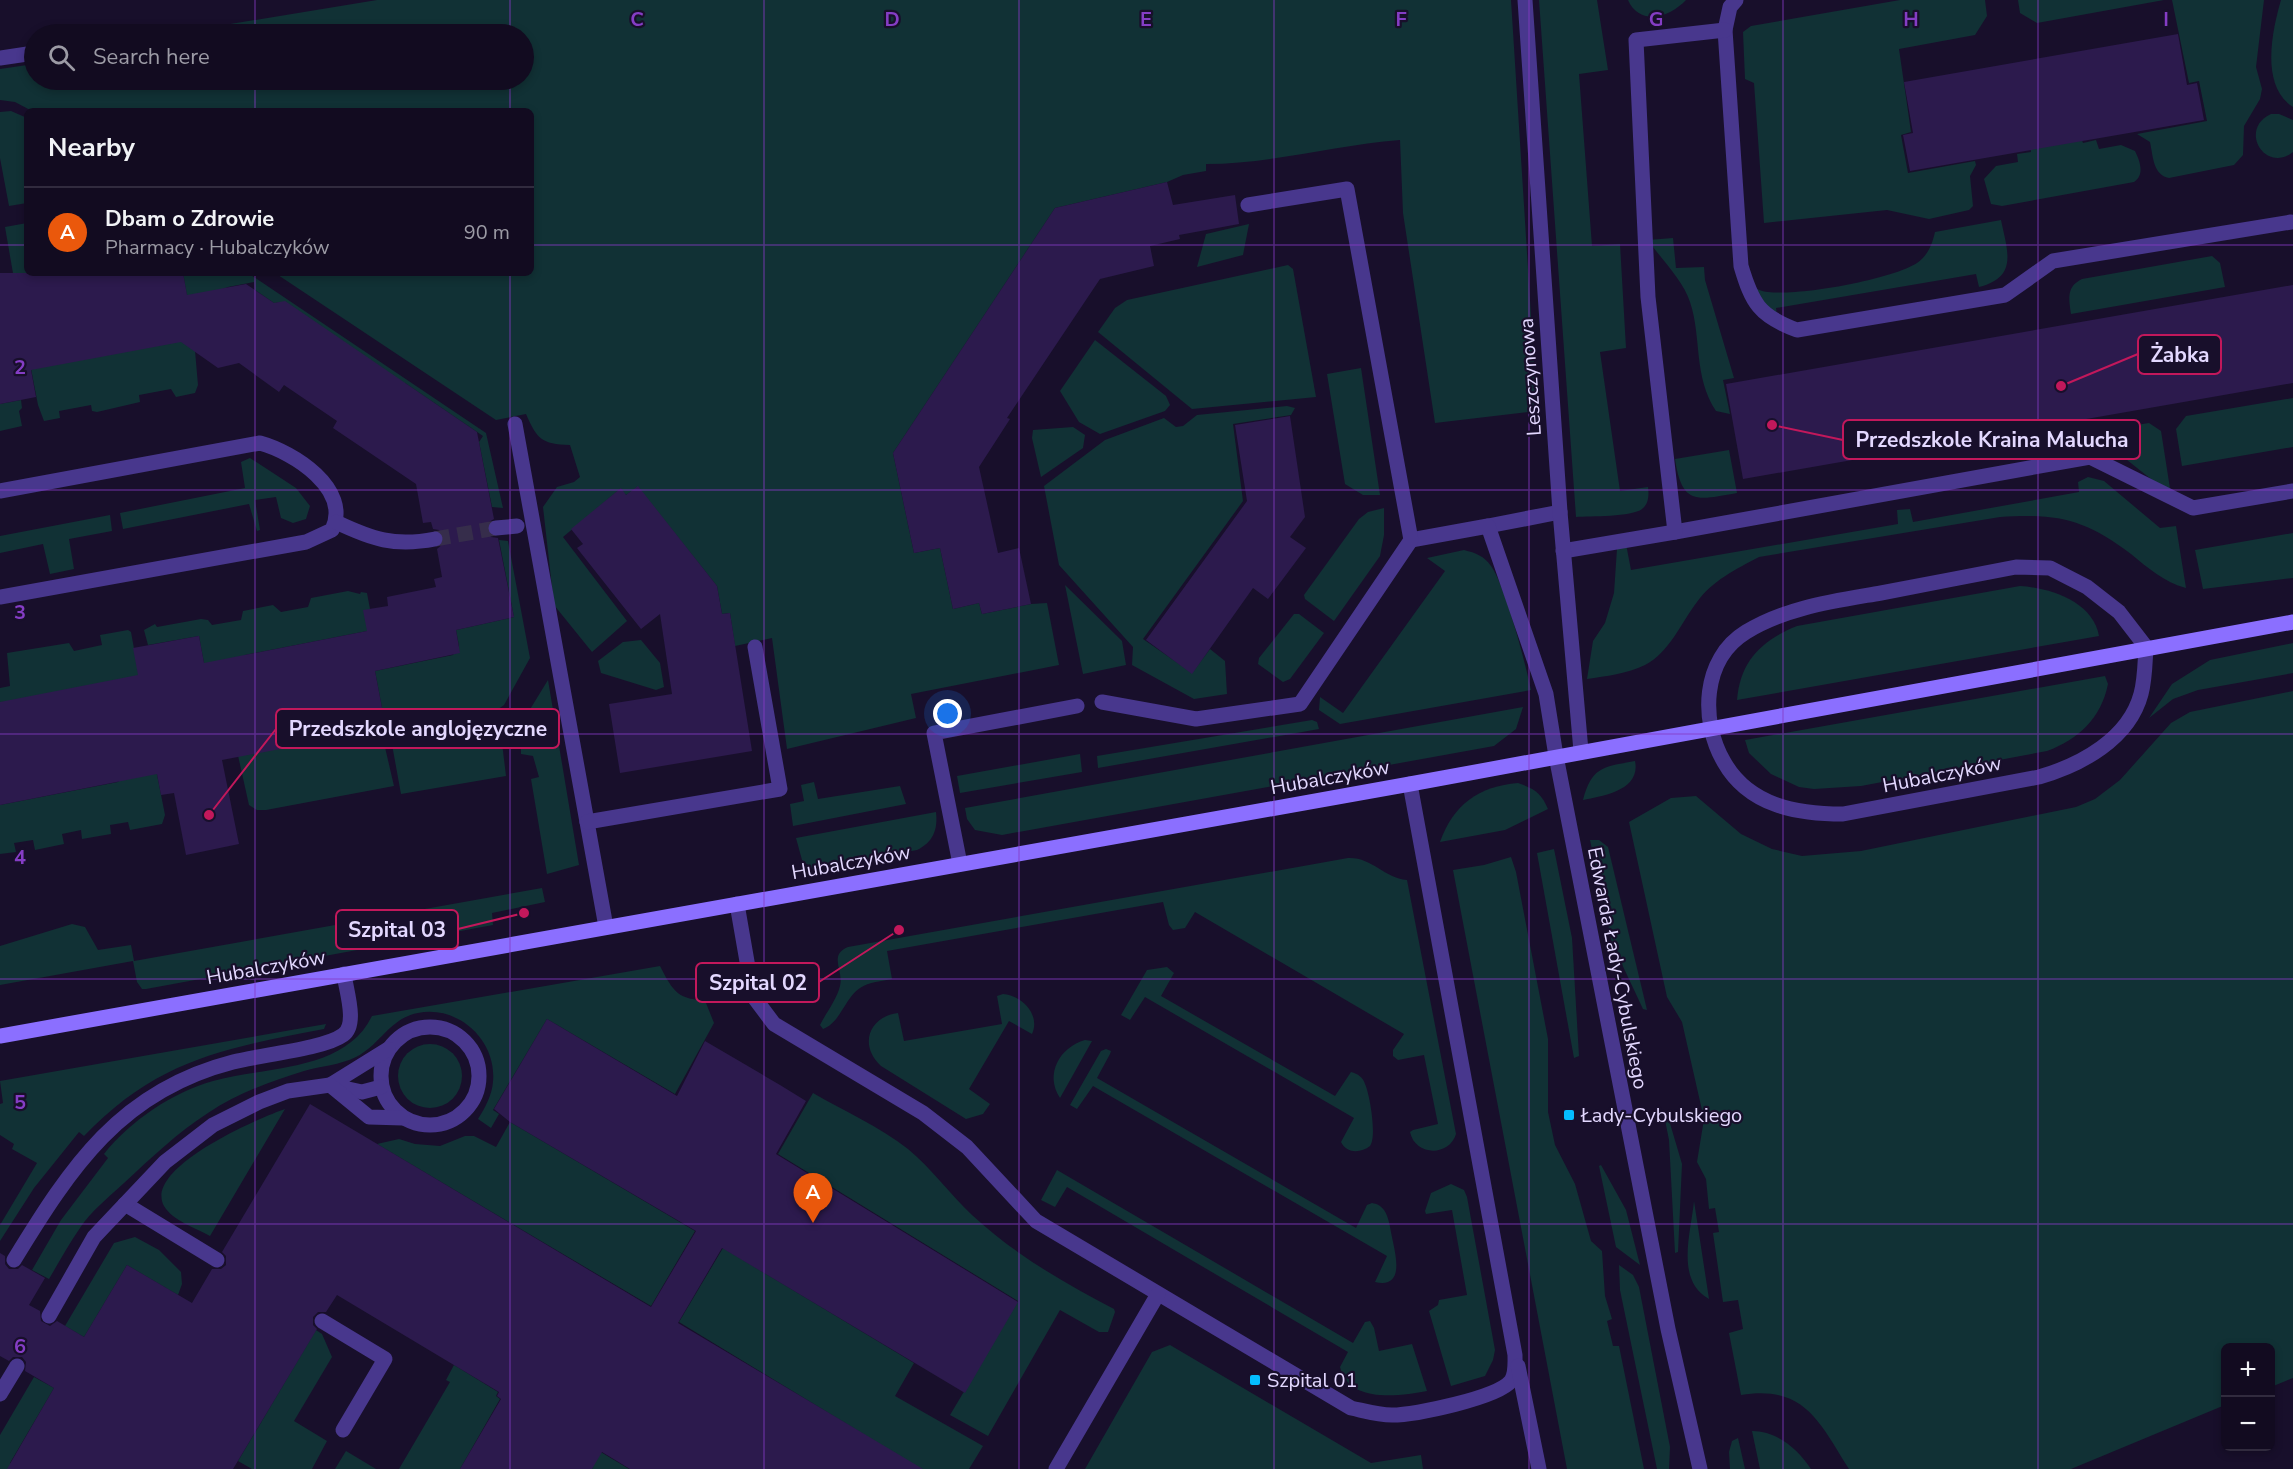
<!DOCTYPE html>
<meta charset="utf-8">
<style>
:root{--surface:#120b20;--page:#1b1429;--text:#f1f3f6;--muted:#9c9ba5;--line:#312b3e;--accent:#ea580c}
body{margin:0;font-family:"Nunito Sans",sans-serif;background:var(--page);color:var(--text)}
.controls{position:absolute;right:18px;bottom:18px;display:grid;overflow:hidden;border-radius:9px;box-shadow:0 3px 9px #0003}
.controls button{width:54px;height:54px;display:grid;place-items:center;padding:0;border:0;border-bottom:2px solid var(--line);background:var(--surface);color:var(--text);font:30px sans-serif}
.you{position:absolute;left:948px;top:714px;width:21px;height:21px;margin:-15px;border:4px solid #fff;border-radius:50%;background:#1a73e8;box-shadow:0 0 0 9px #1a73e833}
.badge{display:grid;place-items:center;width:39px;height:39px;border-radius:50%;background:var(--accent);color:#fff;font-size:20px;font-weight:700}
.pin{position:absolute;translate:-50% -50px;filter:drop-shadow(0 2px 3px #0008)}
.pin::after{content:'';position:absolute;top:32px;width:21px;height:18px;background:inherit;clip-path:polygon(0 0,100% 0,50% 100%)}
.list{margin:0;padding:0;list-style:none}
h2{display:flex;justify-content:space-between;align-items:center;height:78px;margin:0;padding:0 24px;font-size:26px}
h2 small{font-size:20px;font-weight:400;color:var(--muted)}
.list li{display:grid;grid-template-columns:39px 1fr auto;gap:18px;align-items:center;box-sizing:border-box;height:90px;padding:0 24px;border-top:2px solid var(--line)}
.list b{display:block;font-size:22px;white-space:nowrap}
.list p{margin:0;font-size:20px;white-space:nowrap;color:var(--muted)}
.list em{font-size:20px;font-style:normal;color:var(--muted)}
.icon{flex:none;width:33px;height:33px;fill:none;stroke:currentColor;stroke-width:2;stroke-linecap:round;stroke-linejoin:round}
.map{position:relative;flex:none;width:2293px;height:1469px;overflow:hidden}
.search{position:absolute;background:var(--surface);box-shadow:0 3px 9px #0003;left:24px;top:24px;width:510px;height:66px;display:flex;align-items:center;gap:15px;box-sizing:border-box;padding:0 21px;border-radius:33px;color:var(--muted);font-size:22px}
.panel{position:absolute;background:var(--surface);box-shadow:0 3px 9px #0003;left:24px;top:108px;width:510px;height:168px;border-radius:9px}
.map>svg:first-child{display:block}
.green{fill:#113135}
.building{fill:#2c1a4d}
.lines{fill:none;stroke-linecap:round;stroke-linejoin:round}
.street-tunnel{stroke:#362d4b;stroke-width:15;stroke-dasharray:15 8;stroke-linecap:butt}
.lane{stroke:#48378d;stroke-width:15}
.street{stroke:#48378d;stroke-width:15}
.secondary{stroke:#8b6fff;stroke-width:15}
.grid{fill:none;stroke:#853dc5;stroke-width:1.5;stroke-opacity:0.55}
.poi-dot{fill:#04bdff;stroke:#180f2b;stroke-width:2}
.labels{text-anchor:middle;stroke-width:4.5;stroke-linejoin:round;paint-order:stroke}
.street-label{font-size:20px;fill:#e3d8ff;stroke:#180f2b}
.poi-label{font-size:20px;fill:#e3d8ff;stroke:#180f2b;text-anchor:start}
.grid-label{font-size:20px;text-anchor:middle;font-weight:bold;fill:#853dc5;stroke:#180f2b;stroke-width:4.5;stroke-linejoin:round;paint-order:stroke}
.leader{fill:none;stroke:#c2185b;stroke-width:2}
.callout-dot{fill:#c2185b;stroke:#180f2b;stroke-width:2}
.callout{fill:#180f2b;stroke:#c2185b;stroke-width:2}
.callout-label{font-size:21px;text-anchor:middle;font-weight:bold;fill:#e3d8ff}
</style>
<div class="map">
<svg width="2293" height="1469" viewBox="0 0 2293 1469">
<rect width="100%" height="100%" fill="#180f2b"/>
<g class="green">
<path d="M377,0H1511L1537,411L1435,423L1403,213L1400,140C1335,145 1271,164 1206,164V171L1183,175L1167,182L1055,208L893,453L914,553L940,548L953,609L979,603L982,614L1031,604L1047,603L1059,665L911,694L916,718L787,749L772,638L735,646L730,613L722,614L717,586L638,487L626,495L620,489L563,537L627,621L592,652L554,605L543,507L557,487L574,482L580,477L570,445C541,444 537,439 526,414L496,420L275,273H531V111H32L15,102L0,100V69L34,64V80H524V34H188V31Z"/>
<path d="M1539,0H1597L1608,70L1579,74L1592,246L1620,244L1626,348L1600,352L1620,491L1648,487C1649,494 1649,504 1642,509C1632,517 1590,516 1576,517Z"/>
<path d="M1628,0H1686C1670,17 1640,27 1628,0Z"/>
<polygon points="1900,0 1985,0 1987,16 1975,35 1899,49 1911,132 1901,135 1908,173 1975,161 1976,165 1970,176 1973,206 1969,210 1929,219 1887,210 1764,223 1754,83 1745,79 1743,32 1751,26"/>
<polygon points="2018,0 2164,0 2037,23 2020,13"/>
<path d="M2172,0H2264L2256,67L2262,89L2260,99L2244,126L2243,155L2234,165L2169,178C2153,175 2153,156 2150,142L2137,134L2207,121L2199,81L2189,83Z"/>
<path d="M2281,0H2293V107C2260,86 2272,31 2281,0Z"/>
<polygon points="11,111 27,118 27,203 9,206 0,158 0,112"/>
<path d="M2271,114H2279L2293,120V152C2265,174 2238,129 2271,114Z"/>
<path d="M2080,135L2083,143L2096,140L2099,149L2121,145L2135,151C2140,161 2145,175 2134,182L2002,206L1991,204L1984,179L1996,166L2018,162L2017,154L2031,152L2030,144Z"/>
<path d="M2001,220C2007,250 2019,277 1979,287L1976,274L1776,308L1778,321L1751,285C1756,288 1761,292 1768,292C1799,296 1890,280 1917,263C1928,255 1932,245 1935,232Z"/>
<polygon points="27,223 27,273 14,279 5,227"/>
<polygon points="1249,224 1243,255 1197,267 1206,234"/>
<path d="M1673,238L1676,268L1704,267L1705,280L1734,378L1723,380L1730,414L1716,411C1693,376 1702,338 1690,302C1683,280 1661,259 1648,240Z"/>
<path d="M2212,256L2220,263L2225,287L2071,314C2069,298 2066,287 2082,279Z"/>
<polygon points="1288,265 1293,269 1316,397 1192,409 1098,332 1115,308 1127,300"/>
<polygon points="183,273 248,273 486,433 503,508 492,507 479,442 483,436 405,383 394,384 285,302 274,303 255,290 254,282 228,287 188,302"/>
<polygon points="194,339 198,385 195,393 176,397 171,389 139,395 140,402 97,412 92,411 91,405 59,411 60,418 44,421 38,405 27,348"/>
<polygon points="1095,340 1166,396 1170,405 1165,411 1100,434 1079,422 1060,391"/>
<polygon points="1361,368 1380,495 1363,495 1345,484 1327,374"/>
<polygon points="2293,398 2293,447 2182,466 2176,429 2186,416"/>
<polygon points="21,400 22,408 19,411 22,426 0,431 0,404"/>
<polygon points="1287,406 1295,408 1291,415 1233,424 1243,501 1143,639 1192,673 1210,649 1225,661 1227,694 1194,699 1132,665 1133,647 1059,565 1044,486 1105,440 1164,418 1176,427 1183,426 1197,415"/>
<polygon points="2149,423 2161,431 2171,495 2092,432"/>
<polygon points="1073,427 1085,435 1083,448 1041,477 1032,438 1033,430"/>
<path d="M1729,450L1737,493C1697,500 1682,506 1675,459Z"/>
<polygon points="250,458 296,488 310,506 306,519 293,523 281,518 276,497 255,500 260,530 257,531 249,504 123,529 120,513 245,488 241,462"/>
<path d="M2088,477L2104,481L2160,528L2176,526L2186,588C2164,582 2148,568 2131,554C2085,519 2057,513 2000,517L1759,557C1736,569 1712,581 1697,602C1681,623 1669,653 1645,665C1627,674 1606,676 1587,679L1593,641L1605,623L1614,593L1617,549L1626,544L1631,570L1898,524L1897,510L1910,509L1913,522L2079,492L2078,482Z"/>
<polygon points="1384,508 1384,535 1380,556 1334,621 1305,599 1304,595 1359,519 1368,512"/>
<polygon points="110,515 112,531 69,539 74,569 50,574 43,544 0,553 0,536"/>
<polygon points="2293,533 2293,578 2203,589 2195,550"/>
<polygon points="499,540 508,541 530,658 504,705 497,710 386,729 375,671 453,655 459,646 456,630 514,617"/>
<path d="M1464,550C1476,553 1484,556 1491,566C1505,585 1526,665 1531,690L1340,724L1319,710L1320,697L1343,713L1445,571L1427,558Z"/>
<polygon points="1065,585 1122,641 1126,665 1083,674"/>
<path d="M2020,586C2051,588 2093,602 2099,636L1737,700C1740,661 1762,640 1797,626Z"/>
<polygon points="348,591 360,594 361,592 367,593 370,609 367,631 245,655 208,685 199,636 148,645 144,630 155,624 157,627 201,619 208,620 212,625 241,620 243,611 273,605 281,612 308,607 311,598"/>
<polygon points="1294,614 1299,614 1324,633 1290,679 1283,682 1258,664 1259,658"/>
<polygon points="128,630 131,632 143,698 0,702 0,688 10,686 7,653 69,643 74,651 102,645 100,635"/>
<polygon points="641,640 660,663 664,687 656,690 601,673 598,661 623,642"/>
<polygon points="2293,643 2293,673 2198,690 2173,699 2149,718 2172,684 2210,660"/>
<path d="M2105,676L2108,684C2101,718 2079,739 2047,751L1861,786L1814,789L1799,787L1771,774L1749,753L1745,740Z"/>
<polygon points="548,680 579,865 547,874 531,779 539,777 533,756 521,754 521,734 533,731 529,711"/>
<path d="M2293,691V1378L2271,1387L2270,1348H2226L2225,1405L2071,1469H1849C1819,1422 1805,1385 1741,1395L1729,1333L1743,1329L1738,1300L1723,1302L1713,1233L1719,1232L1715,1208L1709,1209L1706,1179L1697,1162L1704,1119L1682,1022L1667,997L1629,822L1671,798L1696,796L1741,834L1772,849L1802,856L1861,851L2076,807L2095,799L2120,780L2171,723L2190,712Z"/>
<polygon points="1523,707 1516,729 1494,746 1002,835 975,830 967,819 965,808"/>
<polygon points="499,718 506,776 401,794 391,739"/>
<polygon points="1312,720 1317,722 1319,729 1098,768 1097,756"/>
<polygon points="381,730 394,786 266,810 257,810 249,805 233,733"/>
<polygon points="152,749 165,815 162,824 130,830 128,822 110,825 111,834 82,839 81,830 62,834 64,844 35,850 33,840 14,843 16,852 0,854 0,805 118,782"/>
<polygon points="1080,754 1082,772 960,793 957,776"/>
<path d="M1635,761C1641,790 1604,796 1583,800C1592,766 1604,767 1635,761Z"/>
<polygon points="814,782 818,799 900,786 906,804 793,826 790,804 804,801 801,785"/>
<path d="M1518,783C1535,789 1541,793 1548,809L1505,830L1440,842C1453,805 1479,786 1518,783Z"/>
<path d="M936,812C938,830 933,842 917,850L813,869L802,860L796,838Z"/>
<polygon points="1590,840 1599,840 1608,847 1647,1010 1643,1009 1612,943"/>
<polygon points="1554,849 1572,938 1579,1056 1574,1058 1537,853"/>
<polygon points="1511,857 1516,872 1548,1039 1548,1112 1555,1145 1575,1184 1591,1241 1602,1251 1605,1296 1612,1319 1607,1321 1613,1346 1619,1346 1644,1469 1567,1469 1453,870 1484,865"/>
<path d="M1348,858C1372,857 1384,878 1407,880L1456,1134C1449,1157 1415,1156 1410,1132L1413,1130L1438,1124L1424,1055L1398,1060L1393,1056V1050L1404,1034L1195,912L1185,928L1173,930L1169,925L1163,902L887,951L892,979C882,981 869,982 860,988C845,998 840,1023 823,1029L820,1025C826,1013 837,999 840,986C844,971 828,955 848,947Z"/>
<polygon points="542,888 545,902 492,913 493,925 146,989 142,989 137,982 133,961 0,985 0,946 72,924 85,927 98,950 131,945 134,961"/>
<path d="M660,966C667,979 673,994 688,998C694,1000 701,999 706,1003L714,1023L675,1094L547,1019L493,1110L499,1114L491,1128L478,1119C485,1108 492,1095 493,1082C497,1040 458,1005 418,1013C390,1018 380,1045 356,1057C340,1065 321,1066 304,1071C271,1081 236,1094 208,1113C177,1133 151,1158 124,1183C109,1197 91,1211 80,1228C69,1244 59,1262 49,1279L32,1270L61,1220L108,1158L104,1154C130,1121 173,1092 213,1081C266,1066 345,1072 372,1016Z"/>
<path d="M1167,967L1174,973L1161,996L1335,1096L1351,1072C1358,1074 1363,1077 1365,1084C1370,1095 1377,1137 1370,1146C1361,1153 1347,1154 1341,1142L1354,1118L1145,997L1130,1020L1121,1015L1147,970Z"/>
<path d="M1003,994C1021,995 1041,1014 1032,1034L1009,1021L969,1089L990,1104L983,1114L966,1119L881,1066C859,1046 868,1017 898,1013L904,1041L1002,1024L997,996Z"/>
<path d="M326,1024L324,1029C224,1048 157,1060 84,1136L79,1132L34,1188L0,1241V1225L37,1163L12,1149L14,1144L0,1135V1104L3,1103L0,1081Z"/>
<path d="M1085,1040L1092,1041L1060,1098C1044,1074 1060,1047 1085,1040Z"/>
<circle cx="430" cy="1076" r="32"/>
<path d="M1106,1049L1111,1051L1110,1054L1097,1078L1356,1228L1367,1205L1372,1203C1377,1204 1380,1205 1384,1210C1389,1217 1390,1228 1392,1237C1395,1253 1406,1289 1375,1282L1387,1256L1093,1086L1077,1109L1070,1105L1101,1051Z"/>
<path d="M813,1093C844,1111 880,1127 908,1149C932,1169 950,1194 972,1215C1014,1254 1064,1283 1114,1309L1115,1312L1108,1332H1099L1060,1310L988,1436L950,1415L1018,1301L778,1154Z"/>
<path d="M285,1109L210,1236C196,1228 173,1221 164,1206C143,1168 259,1118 285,1109Z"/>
<polygon points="1665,1120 1669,1120 1682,1164 1678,1252 1675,1253 1669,1140"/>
<polygon points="510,1122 695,1231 651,1306 377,1144 399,1139 415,1144 440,1146 465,1136 474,1136 496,1147"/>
<polygon points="1601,1165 1626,1210 1640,1265 1616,1247 1599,1166"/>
<path d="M1057,1170L1353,1343L1365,1322L1370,1321L1374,1328L1379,1351L1412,1344L1427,1391C1400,1396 1349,1404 1340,1367L1348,1352L1067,1187L1055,1207L1041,1200Z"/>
<polygon points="1451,1184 1464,1190 1467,1197 1495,1350 1493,1360 1485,1376 1451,1386 1429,1311 1438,1305 1439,1300 1467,1295 1452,1210 1426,1214 1425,1211 1431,1193"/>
<path d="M1694,1201L1709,1299C1675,1280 1691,1233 1694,1201Z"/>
<polygon points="135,1237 159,1250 181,1272 182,1284 178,1295 127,1265 84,1337 65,1326 114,1243"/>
<polygon points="723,1248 914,1363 895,1396 983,1446 969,1469 921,1469 679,1322"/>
<polygon points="1619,1265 1633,1275 1639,1287 1670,1447 1669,1469 1657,1469 1620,1290"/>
<polygon points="316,1330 322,1334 332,1357 294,1421 327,1441 312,1469 252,1469 238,1461"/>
<polygon points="1170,1345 1371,1463 1421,1455 1423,1469 1085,1469 1152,1352"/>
<polygon points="454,1365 498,1392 496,1396 500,1399 460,1469 399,1469 450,1382 446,1380"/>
<polygon points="34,1377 54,1388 10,1463 19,1469 0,1469 0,1435"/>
<path d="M1752,1431C1777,1431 1798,1449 1811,1469H1760Z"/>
<polygon points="1738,1438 1745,1469 1730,1469 1729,1452 1732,1441"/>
<polygon points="346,1451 376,1469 335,1469"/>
<polygon points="599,1451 629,1469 592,1469"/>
</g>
<g class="building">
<polygon points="2178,34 2187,85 2197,83 2204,120 1910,171 1903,135 1913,133 1904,82"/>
<polygon points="1167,182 1173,205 1235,195 1239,224 1179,235 1180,239 1150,246 1154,266 1100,279 1007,418 1010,419 979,467 998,553 1019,548 1031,604 982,614 979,603 953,609 940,548 914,553 893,453 1055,208"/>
<polygon points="0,273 183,273 187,295 246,284 274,303 285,301 477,432 494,519 487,523 486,530 491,537 498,538 514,617 456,630 460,653 375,671 386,729 222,760 239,844 186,855 174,793 161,795 157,774 0,805 0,702 138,675 133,648 199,636 204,663 367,631 363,610 388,606 387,597 436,587 434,579 442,577 437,549 444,543 444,537 439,530 433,529 431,522 423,523 416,484 333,428 337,421 284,385 279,392 239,363 218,368 181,342 31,370 36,397 0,404"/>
<polygon points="2293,285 2293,383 1743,479 1726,384"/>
<polygon points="1290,416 1305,517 1290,537 1306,548 1268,599 1253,588 1192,674 1146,640 1247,501 1235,425"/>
<polygon points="638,486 717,586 722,614 730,613 752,751 620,773 609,704 672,694 660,614 641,629 577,548 583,544 571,529 621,488 626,495"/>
<polygon points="547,1019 677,1096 705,1041 780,1085 806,1101 776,1154 1018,1302 965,1393 722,1248 678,1323 923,1469 630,1469 602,1452 592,1469 460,1469 501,1399 497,1396 499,1392 337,1295 326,1312 318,1312 313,1317 313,1325 317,1329 233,1469 7,1469 54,1388 25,1371 26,1362 22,1357 13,1357 9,1361 0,1356 0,1253 5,1256 5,1264 9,1269 18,1269 22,1265 45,1278 29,1305 40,1311 41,1321 50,1326 57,1321 84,1337 127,1265 192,1303 212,1269 221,1269 226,1265 226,1256 222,1252 310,1104 651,1307 696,1231 510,1122 494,1109"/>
</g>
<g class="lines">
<polyline class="street-tunnel" points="435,539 496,528"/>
<g class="lane">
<path d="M1736,0L1730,7L1725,30L1741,266C1752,303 1759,316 1797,330L2005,295L2053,261L2291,222"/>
<polyline points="0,58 34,53"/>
<polyline points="515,424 606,927"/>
<polyline points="1488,526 1560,512"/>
<polyline points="1675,532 2090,457 2193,508 2293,491"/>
<polyline points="1411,540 1488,526 1546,694 1556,756"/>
<polyline points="1563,551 1675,532 1648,297 1636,40 1725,30"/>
<polyline points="1102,702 1196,719 1300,704 1411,540 1347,189 1248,205"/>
<polyline points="587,822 780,789 755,647"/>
<path d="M737,904L753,996L774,1024L923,1113L967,1147L1036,1221L1351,1408C1365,1411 1378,1415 1392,1415C1415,1415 1497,1398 1511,1381C1516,1374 1515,1363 1515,1355L1410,784"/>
<circle cx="430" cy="1076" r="49"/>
<polyline points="381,1087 362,1092 330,1085 388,1049"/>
<polyline points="125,1204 217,1260"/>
<path d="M14,1260C71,1167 120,1091 233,1062C259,1055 324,1049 343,1035C358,1025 346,990 344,974"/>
<polyline points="49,1316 94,1237 165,1162 213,1125 259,1102 288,1091 330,1085 369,1117 403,1118"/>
<polyline points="322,1321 385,1359 343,1430"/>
<polyline points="1518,1366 1539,1469"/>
<polyline points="0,1394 17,1366"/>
<polyline points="1056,1469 1158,1294"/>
</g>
<g class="street">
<polyline points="1525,0 1560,512 1581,751"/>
<path d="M0,491L260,443C293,452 352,489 332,530L306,542L0,597"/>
<path d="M336,522C372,539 394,547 435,539"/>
<polyline points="496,528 517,526"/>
<path d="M2016,567L2050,568L2087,587L2119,612L2146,647C2145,662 2145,679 2141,694C2129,739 2081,765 2039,777L1843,814C1797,814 1749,806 1724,762C1700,721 1702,659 1746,632C1787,607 1835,601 1881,593C1926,584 1971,576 2016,567Z"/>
<polyline points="1556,756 1668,1329 1700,1469"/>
<polyline points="960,864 934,733 1077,706"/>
</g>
<polyline class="secondary" points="0,1036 1410,784 2293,622"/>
</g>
<path class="grid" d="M255,0V34M510,0V34M764,0V1469M1019,0V1469M1274,0V1469M1529,0V1469M1783,0V1469M2038,0V1469M255,80V111M510,80V111M0,245H27M531,245H2293M255,273V1469M510,273V1469M0,490H2293M0,734H2293M0,979H2293M0,1224H2293"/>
<g class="poi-dot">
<rect x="1563" y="1109" width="12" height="12" rx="3"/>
<rect x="1249" y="1374" width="12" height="12" rx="3"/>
</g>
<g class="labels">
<g class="street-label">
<text transform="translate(1530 377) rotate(-94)" y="7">Leszczynowa</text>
<text transform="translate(1942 774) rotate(-11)" y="7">Hubalczyków</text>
<text transform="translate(1330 777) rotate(-10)" y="7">Hubalczyków</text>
<text transform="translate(851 862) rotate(-10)" y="7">Hubalczyków</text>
<text transform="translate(266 967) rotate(-10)" y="7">Hubalczyków</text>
<text transform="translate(1618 968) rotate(79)" y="7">Edwarda Łady-Cybulskiego</text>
</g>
<g class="poi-label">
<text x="1581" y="1122">Łady-Cybulskiego</text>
<text x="1267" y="1387">Szpital 01</text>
</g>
</g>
<g class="grid-label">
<text x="637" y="26">C</text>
<text x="892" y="26">D</text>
<text x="1146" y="26">E</text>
<text x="1401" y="26">F</text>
<text x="1656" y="26">G</text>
<text x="1911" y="26">H</text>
<text x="2166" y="26">I</text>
<text x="20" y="374">2</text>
<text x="20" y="619">3</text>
<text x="20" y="864">4</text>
<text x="20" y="1109">5</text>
<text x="20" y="1353">6</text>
</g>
<path class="leader" d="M2061 386L2138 354M1772 425L1843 440M209 815L276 729M524 913L458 929M899 930L819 982"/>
<g class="callout-dot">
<circle cx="2061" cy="386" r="6"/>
<circle cx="1772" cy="425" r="6"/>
<circle cx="209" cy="815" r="6"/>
<circle cx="524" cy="913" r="6"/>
<circle cx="899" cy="930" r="6"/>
</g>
<g class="callout">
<rect x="2138" y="335" width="83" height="39" rx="6"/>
<rect x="1843" y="420" width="297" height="39" rx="6"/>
<rect x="276" y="709" width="283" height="39" rx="6"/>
<rect x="336" y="910" width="122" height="39" rx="6"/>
<rect x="696" y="963" width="123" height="39" rx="6"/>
</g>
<g class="callout-label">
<text x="2180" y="362">Żabka</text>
<text x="1992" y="447">Przedszkole Kraina Malucha</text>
<text x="418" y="736">Przedszkole anglojęzyczne</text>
<text x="397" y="937">Szpital 03</text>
<text x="758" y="990">Szpital 02</text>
</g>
</svg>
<div class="controls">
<button>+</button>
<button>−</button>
</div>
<div class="you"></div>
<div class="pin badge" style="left:813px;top:1223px">A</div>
<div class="search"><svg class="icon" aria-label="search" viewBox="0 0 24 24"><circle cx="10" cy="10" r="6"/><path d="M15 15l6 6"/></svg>Search here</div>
<section class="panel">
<h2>Nearby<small></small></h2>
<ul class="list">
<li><span class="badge">A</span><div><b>Dbam o Zdrowie</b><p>Pharmacy · Hubalczyków</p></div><em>90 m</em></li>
</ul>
</section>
</div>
